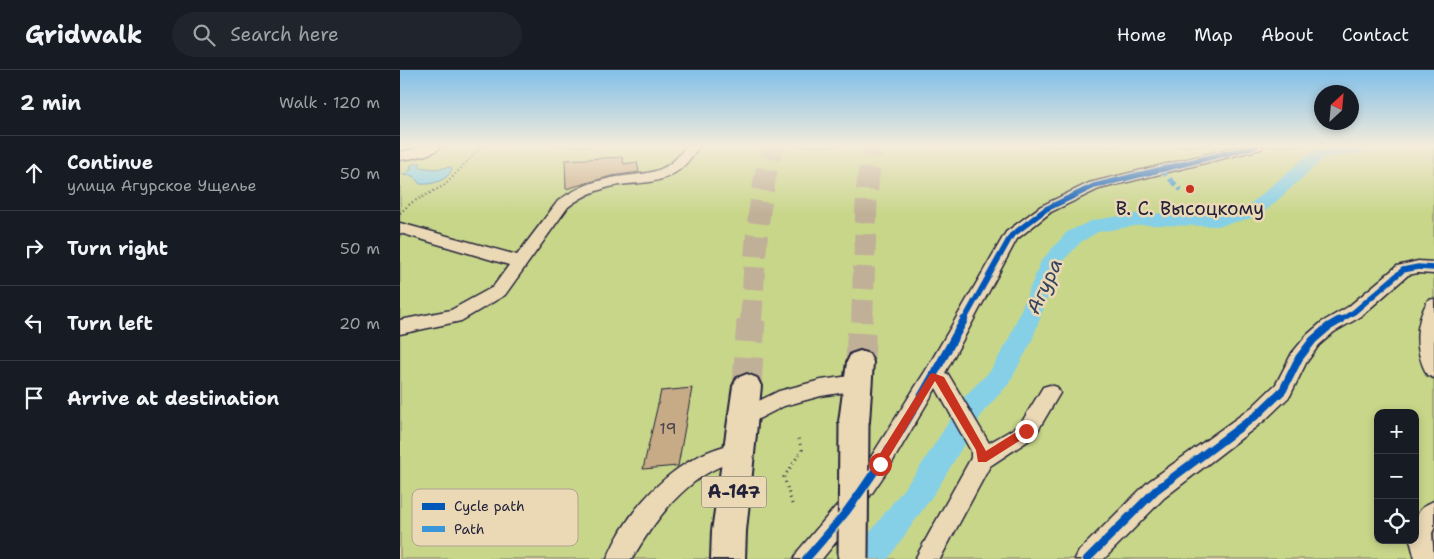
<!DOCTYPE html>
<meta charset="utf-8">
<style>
:root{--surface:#171b24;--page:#20242c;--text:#f1f3f6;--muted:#9ea1a6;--line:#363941}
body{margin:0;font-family:"Shantell Sans",sans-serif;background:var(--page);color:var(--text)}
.controls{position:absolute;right:15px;bottom:15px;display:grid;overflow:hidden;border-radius:10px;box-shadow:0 2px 8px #0003}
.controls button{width:45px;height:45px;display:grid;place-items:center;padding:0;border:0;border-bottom:1px solid var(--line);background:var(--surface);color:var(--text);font:25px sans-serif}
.compass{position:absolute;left:914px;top:15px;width:45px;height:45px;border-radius:50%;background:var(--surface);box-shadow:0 2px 8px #0003;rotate:26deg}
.stop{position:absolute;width:15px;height:15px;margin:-11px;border:4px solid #c8321e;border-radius:50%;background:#fff}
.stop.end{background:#c8321e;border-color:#fff;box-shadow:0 1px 5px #0008}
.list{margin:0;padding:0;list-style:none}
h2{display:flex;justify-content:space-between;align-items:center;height:65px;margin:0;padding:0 20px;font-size:21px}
h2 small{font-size:16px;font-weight:400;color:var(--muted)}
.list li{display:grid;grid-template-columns:32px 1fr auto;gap:15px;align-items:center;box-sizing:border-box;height:75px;padding:0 20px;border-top:1px solid var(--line)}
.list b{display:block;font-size:19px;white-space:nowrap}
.list p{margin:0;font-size:16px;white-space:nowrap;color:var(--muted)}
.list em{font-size:16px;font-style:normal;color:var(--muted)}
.icon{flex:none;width:28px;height:28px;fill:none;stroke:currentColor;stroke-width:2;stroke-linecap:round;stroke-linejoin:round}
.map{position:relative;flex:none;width:1034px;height:489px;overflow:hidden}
header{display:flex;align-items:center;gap:30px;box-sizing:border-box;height:70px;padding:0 25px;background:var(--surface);border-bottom:1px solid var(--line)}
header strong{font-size:24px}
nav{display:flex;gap:28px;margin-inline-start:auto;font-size:18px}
.search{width:350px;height:45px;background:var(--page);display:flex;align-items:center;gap:12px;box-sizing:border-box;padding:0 18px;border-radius:28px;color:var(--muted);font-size:19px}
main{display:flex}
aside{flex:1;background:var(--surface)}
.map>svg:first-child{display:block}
.green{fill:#c8d68a;stroke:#757c62;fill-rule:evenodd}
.water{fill:#86d0e7;stroke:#5e8aa2}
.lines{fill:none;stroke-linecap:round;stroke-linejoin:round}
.river{fill:#86d0e7;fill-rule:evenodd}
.building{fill:#c7ab86;stroke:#22223b}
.highway-tunnel-far1{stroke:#c0b097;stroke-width:22;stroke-dasharray:22 11;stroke-linecap:butt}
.highway-tunnel{stroke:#c0b097;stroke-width:29;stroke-dasharray:29 15;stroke-linecap:butt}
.minor-casing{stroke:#22223b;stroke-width:3}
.highway-casing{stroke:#22223b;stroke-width:4}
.path-far1{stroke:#22223b;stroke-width:2;stroke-dasharray:1 3;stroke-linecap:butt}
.path{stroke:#22223b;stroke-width:3;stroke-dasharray:1 4.5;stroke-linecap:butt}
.minor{fill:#ebd9b6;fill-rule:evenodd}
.highway{fill:#ebd9b6;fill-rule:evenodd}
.highway-bridge-casing{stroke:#22223b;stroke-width:33;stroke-linecap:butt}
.highway-bridge{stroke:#ebd9b6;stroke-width:29}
.quiet{stroke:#3b95d9;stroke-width:4.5;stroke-dasharray:9 4.5;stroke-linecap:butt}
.cycleway-far1-casing{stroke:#ebd9b6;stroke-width:8}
.cycleway-casing{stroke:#ebd9b6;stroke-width:11}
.cycleway-far1{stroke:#0057b8;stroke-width:5.5}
.cycleway{stroke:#0057b8;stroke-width:8}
.route{fill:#c8321e}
.poi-dot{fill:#c8321e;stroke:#ebd9b6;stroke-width:2}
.labels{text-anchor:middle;stroke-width:5;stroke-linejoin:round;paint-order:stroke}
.number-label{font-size:16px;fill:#4b444e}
.shield{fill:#ebd9b6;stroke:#5e5960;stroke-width:1}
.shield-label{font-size:18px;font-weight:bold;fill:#22223b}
.poi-label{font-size:19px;fill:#22223b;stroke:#ebd9b6}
.water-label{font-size:20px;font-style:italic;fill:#36455d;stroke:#ebd9b6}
.key{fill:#ebd9b6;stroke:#afa291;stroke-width:1}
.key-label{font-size:14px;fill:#22223b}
</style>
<header>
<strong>Gridwalk</strong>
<div class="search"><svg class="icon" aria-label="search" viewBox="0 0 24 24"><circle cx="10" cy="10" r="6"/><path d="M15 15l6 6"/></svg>Search here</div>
<nav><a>Home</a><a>Map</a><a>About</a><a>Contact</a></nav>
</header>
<main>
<aside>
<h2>2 min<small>Walk · 120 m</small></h2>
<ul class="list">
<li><svg class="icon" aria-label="ahead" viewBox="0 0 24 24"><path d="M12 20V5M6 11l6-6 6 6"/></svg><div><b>Continue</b><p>улица Агурское Ущелье</p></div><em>50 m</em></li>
<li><svg class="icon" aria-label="right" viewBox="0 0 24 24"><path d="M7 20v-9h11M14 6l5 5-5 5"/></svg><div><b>Turn right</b></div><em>50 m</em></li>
<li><svg class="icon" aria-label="left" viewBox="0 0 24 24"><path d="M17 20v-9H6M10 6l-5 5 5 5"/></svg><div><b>Turn left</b></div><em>20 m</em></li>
<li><svg class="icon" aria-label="arrive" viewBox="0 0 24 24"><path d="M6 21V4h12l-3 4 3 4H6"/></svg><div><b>Arrive at destination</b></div></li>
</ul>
</aside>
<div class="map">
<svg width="1034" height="489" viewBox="0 0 1034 489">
<rect width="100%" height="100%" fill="#e8d4ae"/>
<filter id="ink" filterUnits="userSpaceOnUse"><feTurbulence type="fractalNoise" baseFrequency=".02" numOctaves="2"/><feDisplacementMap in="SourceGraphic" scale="10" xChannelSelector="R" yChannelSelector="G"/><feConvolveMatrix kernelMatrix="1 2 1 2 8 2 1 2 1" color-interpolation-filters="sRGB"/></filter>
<g filter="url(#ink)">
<path class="green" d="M0,76H1034V489H0ZM978,343H1015V470H978Z"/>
<path class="water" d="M16,93H21L19,97L35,99L51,97L52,99C48,111 31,115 20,114L13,106L3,105L12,99L10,96Z"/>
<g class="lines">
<polygon class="river" points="941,76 983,76 981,80 975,81 924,88 860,146 819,156 741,155 698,162 681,172 660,194 631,273 608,315 584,341 538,418 488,489 454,489 458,478 518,400 566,325 590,301 608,271 641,191 667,162 693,150 741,143 819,144 847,137 913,80"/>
</g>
<g class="building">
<polygon points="222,87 224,94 237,92 239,102 211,106 166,119 165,90"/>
<polygon points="292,318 278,396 243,399 261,321"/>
</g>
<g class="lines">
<g class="highway-tunnel-far1">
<path d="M351,252C355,193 356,132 373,76"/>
<polyline points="462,252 467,120 472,76"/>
</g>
<g class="highway-tunnel">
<polyline points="460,292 462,250"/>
<polyline points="347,316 351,250"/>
</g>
<g class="minor-casing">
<g id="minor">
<path d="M24,76H42C32,86 13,88 0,90V82Z"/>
<path d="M286,76H299C292,87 284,98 273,104C260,112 243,113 228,114C206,116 186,123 168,137L105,225L61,251L0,264V250L51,240L93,217L109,195L0,163V153L117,185L158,131C174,119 191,112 211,108C244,102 265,108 286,76Z"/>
<polygon points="841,76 863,76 861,79 699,119 651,142 617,169 545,303 548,304 589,373 620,355 643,317 650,315 657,317 660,323 634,367 590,396 540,489 515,489 571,388 571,381 536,318 487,401 453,451 422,489 394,489 398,481 437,435 471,387 526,300 606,162 641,136 689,113"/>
<polygon points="1018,191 1034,192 1034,204 1018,203 1008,205 960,247 934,262 919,275 906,293 890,326 865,350 764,428 704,489 675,489 679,481 748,412 851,338 876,314 892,283 907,265 922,252 948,237 997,196"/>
<path d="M1034,229V308L1027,305C1014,280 1014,255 1028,230Z"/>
<polygon points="457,305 464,307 467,313 464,319 421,326 384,336 343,357 336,354 333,348 336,342 379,321 421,310"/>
<path d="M338,373L345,376L349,383L345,390C337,393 328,393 319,397C280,415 253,453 232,489H207C229,435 279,383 338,373Z"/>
<path d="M1034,431V459L1032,463L1034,489H1015L1010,470H1015C1015,451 1014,439 1034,431Z"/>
</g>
</g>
<g class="highway-casing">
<g id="highway">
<polygon points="460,281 469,284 473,292 469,352 464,361 454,365 444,361 439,352 447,292 451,284"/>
<polygon points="347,304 357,308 361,316 346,461 345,489 311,489 312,461 333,316 337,308"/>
</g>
</g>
<polyline class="path-far1" points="0,143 11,133 45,115 82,76"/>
<polyline class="path" points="392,434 384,407 402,380 398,368"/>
<use href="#minor" class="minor"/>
<use href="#highway" class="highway"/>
<g class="highway-bridge-casing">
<polyline id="highway-bridge" points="453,489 454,352"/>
</g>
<use href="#highway-bridge" class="highway-bridge"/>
<polyline class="quiet" points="760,99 781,120"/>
<g class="cycleway-far1-casing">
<g id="cycleway-far1">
<polyline points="563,252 611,166 646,139 694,116 856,76"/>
<polyline points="937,252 954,242 1003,200 1018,197 1034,198"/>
</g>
</g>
<g class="cycleway-casing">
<g id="cycleway">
<path d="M406,489C419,474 433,458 446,442C491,382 528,316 564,250"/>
<polyline points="687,489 756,420 858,344 883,320 899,288 913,270 928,257 940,250"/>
</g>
</g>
<use href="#cycleway-far1" class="cycleway-far1"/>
<use href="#cycleway" class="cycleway"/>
</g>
</g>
<linearGradient id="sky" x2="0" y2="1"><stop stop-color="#81bfe8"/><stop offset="0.53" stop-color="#f5ecdb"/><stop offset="1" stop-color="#f5ecdb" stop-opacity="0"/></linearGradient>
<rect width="1034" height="144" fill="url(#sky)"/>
<polygon class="route" points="533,303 544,307 586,381 623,358 630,358 630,364 586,392 578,392 576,380 535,311 483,397 476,397 476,390 530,304"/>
<circle class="poi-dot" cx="790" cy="119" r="5"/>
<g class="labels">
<g class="number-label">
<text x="268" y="364">19</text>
</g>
<rect class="shield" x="301.5" y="406.5" width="65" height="31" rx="4"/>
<g class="shield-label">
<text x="334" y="428">А-147</text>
</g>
<g class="poi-label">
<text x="790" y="145">В. С. Высоцкому</text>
</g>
<g class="water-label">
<text transform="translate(644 216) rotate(-65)" y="7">Агура</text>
</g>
</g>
<rect x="12" y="419" width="166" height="57" rx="8" class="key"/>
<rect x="22" y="433" width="23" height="7" fill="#0057b8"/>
<rect x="22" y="456" width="23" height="6" fill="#3b95d9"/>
<g class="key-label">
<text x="54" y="441">Cycle path</text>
<text x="54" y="464">Path</text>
</g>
</svg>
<div class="controls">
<button>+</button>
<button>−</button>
<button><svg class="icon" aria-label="locate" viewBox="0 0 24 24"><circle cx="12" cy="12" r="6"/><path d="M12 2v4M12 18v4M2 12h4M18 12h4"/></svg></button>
</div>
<svg class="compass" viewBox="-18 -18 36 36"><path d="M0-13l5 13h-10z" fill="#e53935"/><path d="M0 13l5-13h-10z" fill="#9ea1a6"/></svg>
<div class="stop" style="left:480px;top:394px"></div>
<div class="stop end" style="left:626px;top:361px"></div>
</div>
</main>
